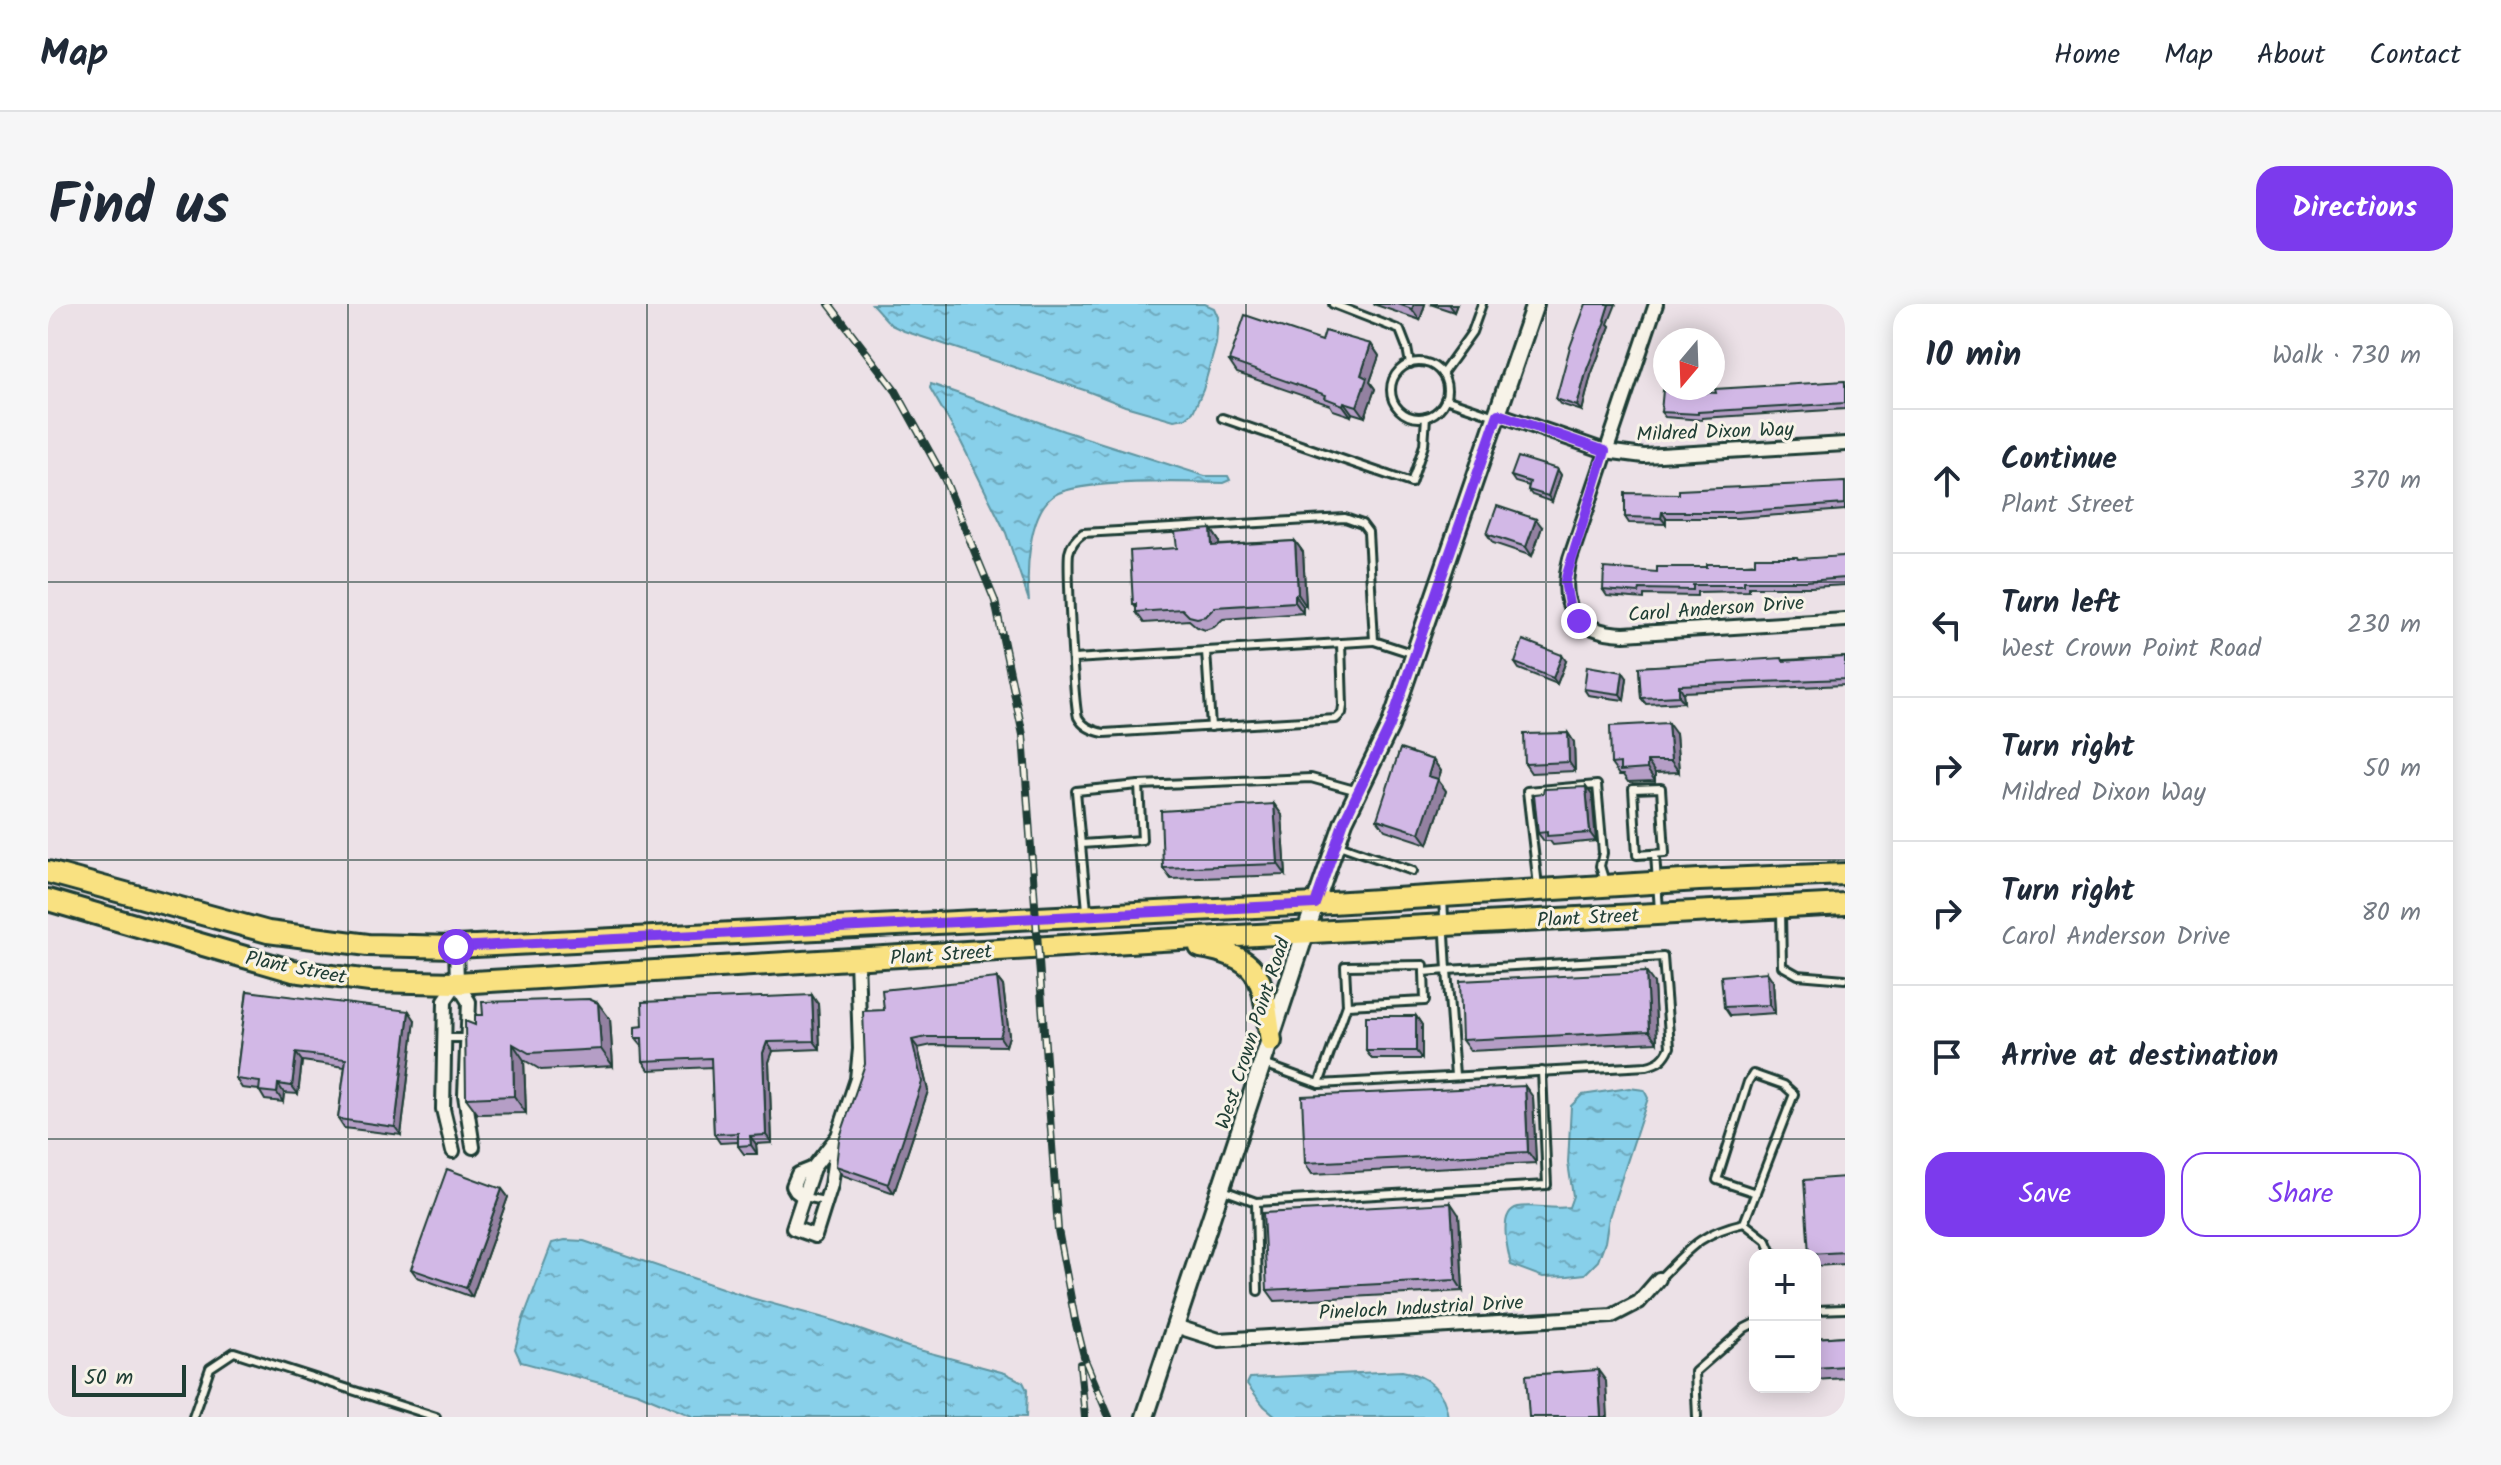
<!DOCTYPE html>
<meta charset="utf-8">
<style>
:root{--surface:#fff;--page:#f6f6f7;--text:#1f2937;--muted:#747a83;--line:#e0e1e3;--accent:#7c3aed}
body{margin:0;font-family:Kalam,sans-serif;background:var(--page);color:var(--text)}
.controls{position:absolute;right:24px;bottom:24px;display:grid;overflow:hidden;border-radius:16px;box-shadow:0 4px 20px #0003}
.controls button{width:72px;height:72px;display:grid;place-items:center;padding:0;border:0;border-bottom:2px solid var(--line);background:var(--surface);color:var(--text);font:40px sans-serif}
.compass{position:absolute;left:1605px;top:24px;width:72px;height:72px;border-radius:50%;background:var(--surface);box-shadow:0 4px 20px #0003;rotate:199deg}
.scale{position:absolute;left:24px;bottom:20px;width:114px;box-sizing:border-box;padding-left:8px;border:4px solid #1f3d34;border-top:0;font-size:22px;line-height:28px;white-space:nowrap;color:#1f3d34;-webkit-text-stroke:6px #f7f3e8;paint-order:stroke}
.stop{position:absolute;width:24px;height:24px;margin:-18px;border:6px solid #7c3aed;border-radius:50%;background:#fff}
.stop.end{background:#7c3aed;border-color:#fff;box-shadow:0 2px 8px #0008}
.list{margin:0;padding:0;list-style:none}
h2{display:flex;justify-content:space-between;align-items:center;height:104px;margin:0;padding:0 32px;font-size:34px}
h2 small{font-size:26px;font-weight:400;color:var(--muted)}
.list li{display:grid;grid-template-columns:52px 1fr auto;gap:24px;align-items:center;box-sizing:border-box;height:144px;padding:0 32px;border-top:2px solid var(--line)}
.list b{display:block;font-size:30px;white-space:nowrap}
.list p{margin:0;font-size:26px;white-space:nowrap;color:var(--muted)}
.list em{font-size:26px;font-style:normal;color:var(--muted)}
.actions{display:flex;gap:16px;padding:24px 32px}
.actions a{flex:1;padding:18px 0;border:2px solid var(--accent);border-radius:24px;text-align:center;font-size:28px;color:var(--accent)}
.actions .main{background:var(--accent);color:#fff}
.icon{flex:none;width:44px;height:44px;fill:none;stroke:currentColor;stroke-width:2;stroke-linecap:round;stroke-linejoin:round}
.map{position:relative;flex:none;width:1797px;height:1113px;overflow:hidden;border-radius:24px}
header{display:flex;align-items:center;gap:48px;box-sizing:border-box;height:112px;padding:0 40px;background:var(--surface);border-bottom:2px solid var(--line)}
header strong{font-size:38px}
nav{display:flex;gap:44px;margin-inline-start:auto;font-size:28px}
.intro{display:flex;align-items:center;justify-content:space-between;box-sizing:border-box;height:192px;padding:0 48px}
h1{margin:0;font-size:56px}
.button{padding:20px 36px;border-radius:24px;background:var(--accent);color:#fff;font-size:28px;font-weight:700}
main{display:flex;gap:48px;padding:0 48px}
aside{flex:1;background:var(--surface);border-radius:24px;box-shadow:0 4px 20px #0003}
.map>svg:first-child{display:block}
.water{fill:url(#water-ripples);stroke:#5e95a1;stroke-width:2}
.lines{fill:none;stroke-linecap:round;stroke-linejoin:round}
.service-casing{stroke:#1f3d34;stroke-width:12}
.minor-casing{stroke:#1f3d34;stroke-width:18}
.tertiary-casing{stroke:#1f3d34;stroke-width:22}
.primary-casing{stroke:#1f3d34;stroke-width:26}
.service{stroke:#f7f3e8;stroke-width:6}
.minor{stroke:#f7f3e8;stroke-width:12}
.tertiary{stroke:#f7f3e8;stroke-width:16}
.primary{stroke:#f9e181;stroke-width:20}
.rail-casing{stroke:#1f3d34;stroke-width:8}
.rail{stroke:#f7f3e8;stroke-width:5;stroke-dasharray:15;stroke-linecap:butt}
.wall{fill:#b59ec6;stroke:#1f3d34;stroke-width:2}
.shaded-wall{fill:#9381a1;stroke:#1f3d34;stroke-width:2}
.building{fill:#d2b8e6;stroke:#1f3d34;stroke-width:2}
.route{stroke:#7c3aed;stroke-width:10}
.grid{fill:none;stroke:#1f3d34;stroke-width:2;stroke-opacity:0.55}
.labels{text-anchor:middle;stroke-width:6;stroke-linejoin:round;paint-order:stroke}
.street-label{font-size:20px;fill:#1f3d34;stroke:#f7f3e8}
</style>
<header>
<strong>Map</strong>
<nav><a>Home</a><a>Map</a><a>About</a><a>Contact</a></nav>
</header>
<div class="intro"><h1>Find us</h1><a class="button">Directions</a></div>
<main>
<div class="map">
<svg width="1797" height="1113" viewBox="0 0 1797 1113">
<defs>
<pattern id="water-ripples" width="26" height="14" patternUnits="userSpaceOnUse" patternTransform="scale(2)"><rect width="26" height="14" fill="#88d0ea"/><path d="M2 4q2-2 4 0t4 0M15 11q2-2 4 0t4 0" fill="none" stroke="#6faabe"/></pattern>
</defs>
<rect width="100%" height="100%" fill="#ece1e7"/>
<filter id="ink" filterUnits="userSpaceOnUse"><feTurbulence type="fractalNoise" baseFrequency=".0125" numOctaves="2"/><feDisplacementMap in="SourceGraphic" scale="16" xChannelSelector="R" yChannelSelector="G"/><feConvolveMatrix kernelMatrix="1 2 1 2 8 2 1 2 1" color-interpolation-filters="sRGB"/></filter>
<g filter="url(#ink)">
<g class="water">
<polygon points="824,0 1157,0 1166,4 1170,13 1168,40 1155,86 1145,108 1138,114 1126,116 1077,102 1039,87 856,27 843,21"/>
<path d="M883,80L1016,127L1157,172H1180L1182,176L1175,179C1143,178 1029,175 1005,192C980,210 978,269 981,297L958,229L913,138L882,84Z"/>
<path d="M1581,784L1596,786L1600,794L1561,913L1557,938L1550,957L1537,970L1520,972L1495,973L1463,961C1460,947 1449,908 1470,903C1486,900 1504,906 1521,903L1525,892L1520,859L1523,802L1534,791Z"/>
<polygon points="517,936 536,937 703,994 787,1017 860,1043 957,1069 975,1078 979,1086 978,1113 646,1113 589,1089 473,1058 467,1045 475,1015 504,939"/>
<path d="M1354,1067C1379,1071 1397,1086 1400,1113H1229L1216,1102L1199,1080L1202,1074Z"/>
</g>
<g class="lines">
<g class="service-casing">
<g id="service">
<polyline points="1285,0 1352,26 1359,44 1362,60"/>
<circle cx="1371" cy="86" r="28"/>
<polyline points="1394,70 1424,28 1434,0"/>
<polyline points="1397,95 1447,112"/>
<polyline points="1174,114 1363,179 1376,141 1378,113"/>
<polyline points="1293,339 1326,337"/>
<polyline points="1158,347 1163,423"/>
<path d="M1026,355L1293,339L1295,402L1294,409L1288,415L1056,429C1045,427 1035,423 1030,413C1026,401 1019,263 1021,249C1023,240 1028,234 1035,229L1297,214L1314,220L1320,228L1326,337L1363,349"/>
<polygon points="1613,484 1617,549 1589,551 1585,485"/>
<polyline points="1033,540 1094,536 1091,481"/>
<polyline points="1288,540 1365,567"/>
<polyline points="1607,550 1611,606"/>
<polyline points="1490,582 1479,487 1549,481 1555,549 1552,562 1557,578"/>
<polyline points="1039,606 1028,487 1091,481 1263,474 1310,487"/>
<polyline points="1733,607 1734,662 1750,671 1797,675"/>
<polyline points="1299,701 1297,662 1376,661 1376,668"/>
<polyline points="397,734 419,734"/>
<path d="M1216,760L1271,780L1599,762C1611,759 1617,755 1622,743L1615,653L1399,666L1395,595"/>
<polyline points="1271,780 1299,701 1377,697 1376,668 1399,666 1407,771"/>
<polyline points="1175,886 1208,898 1499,881 1494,767"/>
<polyline points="756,893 777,897"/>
<polyline points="1208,898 1210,987"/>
<polyline points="1696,919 1719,937 1725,951"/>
<path d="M1611,975C1641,945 1652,929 1696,919L1746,790L1736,781L1705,770L1700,778L1669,876L1708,889"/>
<polyline points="1767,1006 1797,1005"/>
<polyline points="145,1113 162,1064 186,1048 388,1113"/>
<polyline points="1649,1113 1647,1068 1697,1024 1707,1019"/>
</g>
</g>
<g class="minor-casing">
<g id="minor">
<path d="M1608,0L1522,255C1510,302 1526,328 1576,330L1797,316"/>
<polyline points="1450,110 1557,147 1596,152 1797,140"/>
<polyline points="408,643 409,679 421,698 417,791 425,843"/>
<polyline points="790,832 765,864 745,924 767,932 783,881 790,832 809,775 812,745 809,655"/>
<polyline points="405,847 395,805 397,696 409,679"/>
<polyline points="756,893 748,887 745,882 750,870 765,864"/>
<polyline points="1127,1022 1171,1036 1564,1012 1591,998 1611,975"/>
</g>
</g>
<g class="tertiary-casing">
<polyline id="tertiary" points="1097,1113 1267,600 1296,517 1342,422 1487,0"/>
</g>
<g class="primary-casing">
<g id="primary">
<polyline points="0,568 220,628 320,641 408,643 1267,600 1651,576 1797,570"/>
<polyline points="0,596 245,667 322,677 409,679 1113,636 1797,600"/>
<path d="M1152,643C1219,654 1214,679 1223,737"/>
</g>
</g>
<use href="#service" class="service"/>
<use href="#minor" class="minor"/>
<use href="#tertiary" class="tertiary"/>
<use href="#primary" class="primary"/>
<g class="rail-casing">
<g id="rail">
<polyline points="781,0 848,87 897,176 947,297 975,431 1010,926 1027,1016 1037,1056 1061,1113"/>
<polyline points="1032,1060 1037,1113"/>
</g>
</g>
<use href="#rail" class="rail"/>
</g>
<g class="wall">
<polygon points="1325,0 1377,0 1372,16"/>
<polygon points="1382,0 1409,0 1406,8"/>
<polygon points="1560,20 1562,22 1543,71 1534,107 1512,100 1508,95"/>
<polygon points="1274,37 1323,40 1331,52 1322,78 1327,85 1317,113 1304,109 1303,112 1285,106 1282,101 1189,69 1181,57"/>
<polygon points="1797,77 1797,105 1654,114 1654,116 1617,113 1613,108 1668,89"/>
<polygon points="1509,165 1513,171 1504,198 1484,191 1480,186 1481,182 1467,178 1463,172"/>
<polygon points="1797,178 1797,206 1689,214 1618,214 1618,220 1581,219 1577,213"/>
<polygon points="1494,223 1484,252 1445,239 1439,230"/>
<polygon points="1163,225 1171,237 1171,241 1247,237 1255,248 1258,302 1255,302 1255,309 1175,315 1166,323 1157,326 1149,323 1141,316 1096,319 1088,308 1088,304 1085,300 1129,244"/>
<polygon points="1797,252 1797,281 1763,283 1701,283 1701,287 1649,288 1649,292 1596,291 1596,295 1559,292 1555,286 1659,263"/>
<polygon points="1797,353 1797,381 1635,388 1636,398 1598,400 1593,394 1591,363"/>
<polygon points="1518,357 1509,380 1471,365 1467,359"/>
<polygon points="1579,374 1576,396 1540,391 1536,385"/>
<polygon points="1520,429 1526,438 1527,467 1483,469 1477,460"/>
<polygon points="1628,430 1631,468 1607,469 1607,477 1580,478 1575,471 1571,471 1563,460"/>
<polygon points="1385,456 1393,467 1390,476 1398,487 1380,540 1337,526 1329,515"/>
<polygon points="1538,483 1544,491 1548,537 1505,541 1502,537 1496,537 1490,529"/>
<polygon points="1226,500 1234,511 1238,571 1123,575 1115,564"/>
<polygon points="949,674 955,682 961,732 958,742 884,741 870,744 880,787 846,889 794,871 788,862 836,706"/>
<polygon points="1725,677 1727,709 1682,712 1676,703"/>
<polygon points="1606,679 1609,738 1422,747 1414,736"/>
<polygon points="199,687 367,716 353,831 296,824 290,815 297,763 254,757 250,790 236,789 235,798 217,796 211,786 194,784 188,775"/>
<polygon points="770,700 772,745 725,747 721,758 724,839 708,840 709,850 696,850 690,842 690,838 672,839 666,830 664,763 601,766 595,757 595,743 587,734"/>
<polygon points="435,711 562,715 565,762 493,766 476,756 478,809 430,810 418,794 427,721"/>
<polygon points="1368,712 1374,721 1374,755 1324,755 1318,747"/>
<polygon points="1485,793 1488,859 1264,870 1257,859"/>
<polygon points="1797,873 1797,960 1769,962 1767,958 1767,951 1761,950"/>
<polygon points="454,885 460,893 424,993 369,973 363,965"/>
<polygon points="1411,911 1415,987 1227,997 1219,986"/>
<polygon points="1797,1032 1797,1074 1767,1076 1767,1034"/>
</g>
<g class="shaded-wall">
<polygon points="1366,0 1377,0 1372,16 1364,5"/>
<polygon points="1400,0 1409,0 1406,8"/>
<polygon points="1561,0 1568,0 1560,20 1562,22 1543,71 1534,107 1529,102 1539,65"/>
<polygon points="1323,40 1331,52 1322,78 1327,85 1317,113 1309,102 1313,71"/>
<polygon points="1296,98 1304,109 1303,112 1295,101"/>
<polygon points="1509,165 1513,171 1504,198 1500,192"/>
<polygon points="1614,208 1618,214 1618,220 1613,214"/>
<polygon points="1488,215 1494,223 1484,252 1478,243"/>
<polygon points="1163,225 1171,237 1172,253 1164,242"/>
<polygon points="1247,237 1255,248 1258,302 1250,290"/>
<polygon points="1247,291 1255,302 1255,309 1247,298"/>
<polygon points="1514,351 1518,357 1509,380 1505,374"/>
<polygon points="1575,368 1579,374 1576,396 1572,390"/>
<polygon points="1631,381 1635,388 1636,398 1631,392"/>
<polygon points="1620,419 1628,430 1631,468 1623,457"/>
<polygon points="1520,429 1526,438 1527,467 1521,458"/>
<polygon points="1385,456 1393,467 1390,476 1398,487 1380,540 1372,529 1380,472"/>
<polygon points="1599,457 1607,469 1607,477 1599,465"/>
<polygon points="1538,483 1544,491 1548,537 1542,529"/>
<polygon points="1226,500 1234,511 1238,571 1230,560"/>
<polygon points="1598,668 1606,679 1609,738 1601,727"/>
<polygon points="1719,668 1725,677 1727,709 1721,701"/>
<polygon points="949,674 955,682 961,732 958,742 952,733"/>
<polygon points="764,691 770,700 772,745 766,737"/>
<polygon points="550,699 562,715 565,762 553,745"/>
<polygon points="361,707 367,716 353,831 347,823"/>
<polygon points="1368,712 1374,721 1374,755 1368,747"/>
<polygon points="864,736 870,744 880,787 846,889 840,880"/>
<polygon points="719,738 725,747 721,758 724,839 718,831 715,749"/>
<polygon points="465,740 476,756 478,809 466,792"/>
<polygon points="248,749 254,757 250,790 244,782"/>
<polygon points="230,780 236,789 235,798 229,789"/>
<polygon points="1477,782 1485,793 1488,859 1480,848"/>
<polygon points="702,832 708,840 709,850 703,841"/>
<polygon points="454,885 460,893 424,993 418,984"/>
<polygon points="1403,899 1411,911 1415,987 1408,976"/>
<polygon points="1550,1066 1558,1077 1560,1113 1553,1113"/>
</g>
<g class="building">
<polygon points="1350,0 1366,0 1364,5"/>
<polygon points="1538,0 1561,0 1556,16 1558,17 1539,65 1529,102 1508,95 1522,43"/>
<polygon points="1197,11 1274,37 1277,27 1323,40 1313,71 1319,74 1309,102 1296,98 1295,101 1277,94 1278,91 1181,57"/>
<polygon points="1797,77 1797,99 1650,108 1650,110 1613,108 1615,86 1668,89 1667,85"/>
<polygon points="1470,153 1509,165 1500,192 1480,186 1482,178 1463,172"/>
<polygon points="1797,178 1797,200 1685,208 1614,208 1613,214 1577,213 1577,189 1631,190 1631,186"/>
<polygon points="1449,202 1488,215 1478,243 1439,230"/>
<polygon points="1163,225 1164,242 1247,237 1250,290 1247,291 1247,298 1167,303 1158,312 1149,314 1141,312 1134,305 1088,308 1088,300 1085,300 1082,247 1129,244 1127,228"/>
<polygon points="1797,252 1797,274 1759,277 1696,277 1696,281 1645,281 1645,286 1592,285 1591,289 1555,286 1556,264 1609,268 1609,263 1659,263 1659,260 1707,260 1707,253 1749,253 1750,255"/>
<polygon points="1475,336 1514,351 1505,374 1467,359"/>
<polygon points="1797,353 1797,375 1631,381 1631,392 1593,394 1591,363 1734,354 1735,357"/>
<polygon points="1539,362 1575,368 1572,390 1536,385"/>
<polygon points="1620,419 1623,457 1599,457 1599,465 1572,467 1572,459 1563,460 1562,422"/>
<polygon points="1520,429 1521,458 1477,460 1476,430"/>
<polygon points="1352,445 1385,456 1380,472 1390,475 1372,529 1329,515"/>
<polygon points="1538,483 1542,529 1499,532 1499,528 1490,529 1486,490 1495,489 1496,485"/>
<polygon points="1226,500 1230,560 1115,564 1113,507"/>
<polygon points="1598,668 1601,727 1414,736 1412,677"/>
<polygon points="1719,668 1721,701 1676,703 1673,672"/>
<polygon points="949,674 955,723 952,733 878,733 864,736 874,778 840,880 788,862 791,836 817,760 815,707 836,706 834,686"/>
<polygon points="199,687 361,707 347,823 290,815 298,755 248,749 244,782 230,780 229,789 211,787 212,778 188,775"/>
<polygon points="764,691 766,737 719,738 715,749 718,831 702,832 703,841 690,842 690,829 666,830 663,754 595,757 594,734 587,734 587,723 595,722 594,698"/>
<polygon points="541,695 550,699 553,745 481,749 465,740 466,792 418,794 417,717 427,721 427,711 435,711 434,698"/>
<rect x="1318" y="712" width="50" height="35"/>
<polygon points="1477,782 1480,848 1257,859 1254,792"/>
<polygon points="399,865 454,885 418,984 363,965"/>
<polygon points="1797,873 1797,948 1761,950 1756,876"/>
<polygon points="1403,899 1408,976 1219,986 1215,909"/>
<polygon points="1797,1032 1797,1062 1767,1064 1767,1034"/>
<polygon points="1550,1066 1553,1113 1481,1113 1478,1071"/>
</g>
</g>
<g class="lines" filter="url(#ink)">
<polyline class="route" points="408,643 1267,600 1296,517 1342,422 1450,110 1557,147 1517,277 1521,301 1531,317"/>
</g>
<path class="grid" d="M300,0V1113M599,0V1113M898,0V1113M1198,0V1113M1498,0V1113M0,278H1797M0,556H1797M0,835H1797"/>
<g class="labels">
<g class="street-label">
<text transform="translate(1667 127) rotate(-2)" y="7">Mildred Dixon Way</text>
<text transform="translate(1668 304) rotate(-4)" y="7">Carol Anderson Drive</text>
<text transform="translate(1540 613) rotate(-3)" y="7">Plant Street</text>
<text transform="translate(893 650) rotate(-4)" y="7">Plant Street</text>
<text transform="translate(248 663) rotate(11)" y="7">Plant Street</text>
<text transform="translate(1204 729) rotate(-72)" y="7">West Crown Point Road</text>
<text transform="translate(1373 1003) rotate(-3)" y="7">Pineloch Industrial Drive</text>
</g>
</g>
</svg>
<div class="controls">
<button>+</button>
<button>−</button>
</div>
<svg class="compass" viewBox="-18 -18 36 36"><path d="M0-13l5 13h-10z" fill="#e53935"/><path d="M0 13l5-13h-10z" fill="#747a83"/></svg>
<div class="scale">50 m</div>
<div class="stop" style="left:408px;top:643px"></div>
<div class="stop end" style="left:1531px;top:317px"></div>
</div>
<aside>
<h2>10 min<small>Walk · 730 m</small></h2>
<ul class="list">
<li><svg class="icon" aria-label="ahead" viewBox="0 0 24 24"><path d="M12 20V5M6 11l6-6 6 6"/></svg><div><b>Continue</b><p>Plant Street</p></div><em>370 m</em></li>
<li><svg class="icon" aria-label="left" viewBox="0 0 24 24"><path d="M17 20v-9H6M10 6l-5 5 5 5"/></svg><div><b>Turn left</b><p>West Crown Point Road</p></div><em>230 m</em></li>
<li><svg class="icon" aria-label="right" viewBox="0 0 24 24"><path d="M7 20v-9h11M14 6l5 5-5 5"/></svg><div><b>Turn right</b><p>Mildred Dixon Way</p></div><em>50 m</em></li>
<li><svg class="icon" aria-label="right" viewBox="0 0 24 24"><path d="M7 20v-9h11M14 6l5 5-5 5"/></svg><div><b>Turn right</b><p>Carol Anderson Drive</p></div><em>80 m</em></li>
<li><svg class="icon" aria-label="arrive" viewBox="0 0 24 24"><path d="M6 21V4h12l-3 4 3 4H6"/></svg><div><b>Arrive at destination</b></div></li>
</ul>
<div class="actions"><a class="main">Save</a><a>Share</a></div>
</aside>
</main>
